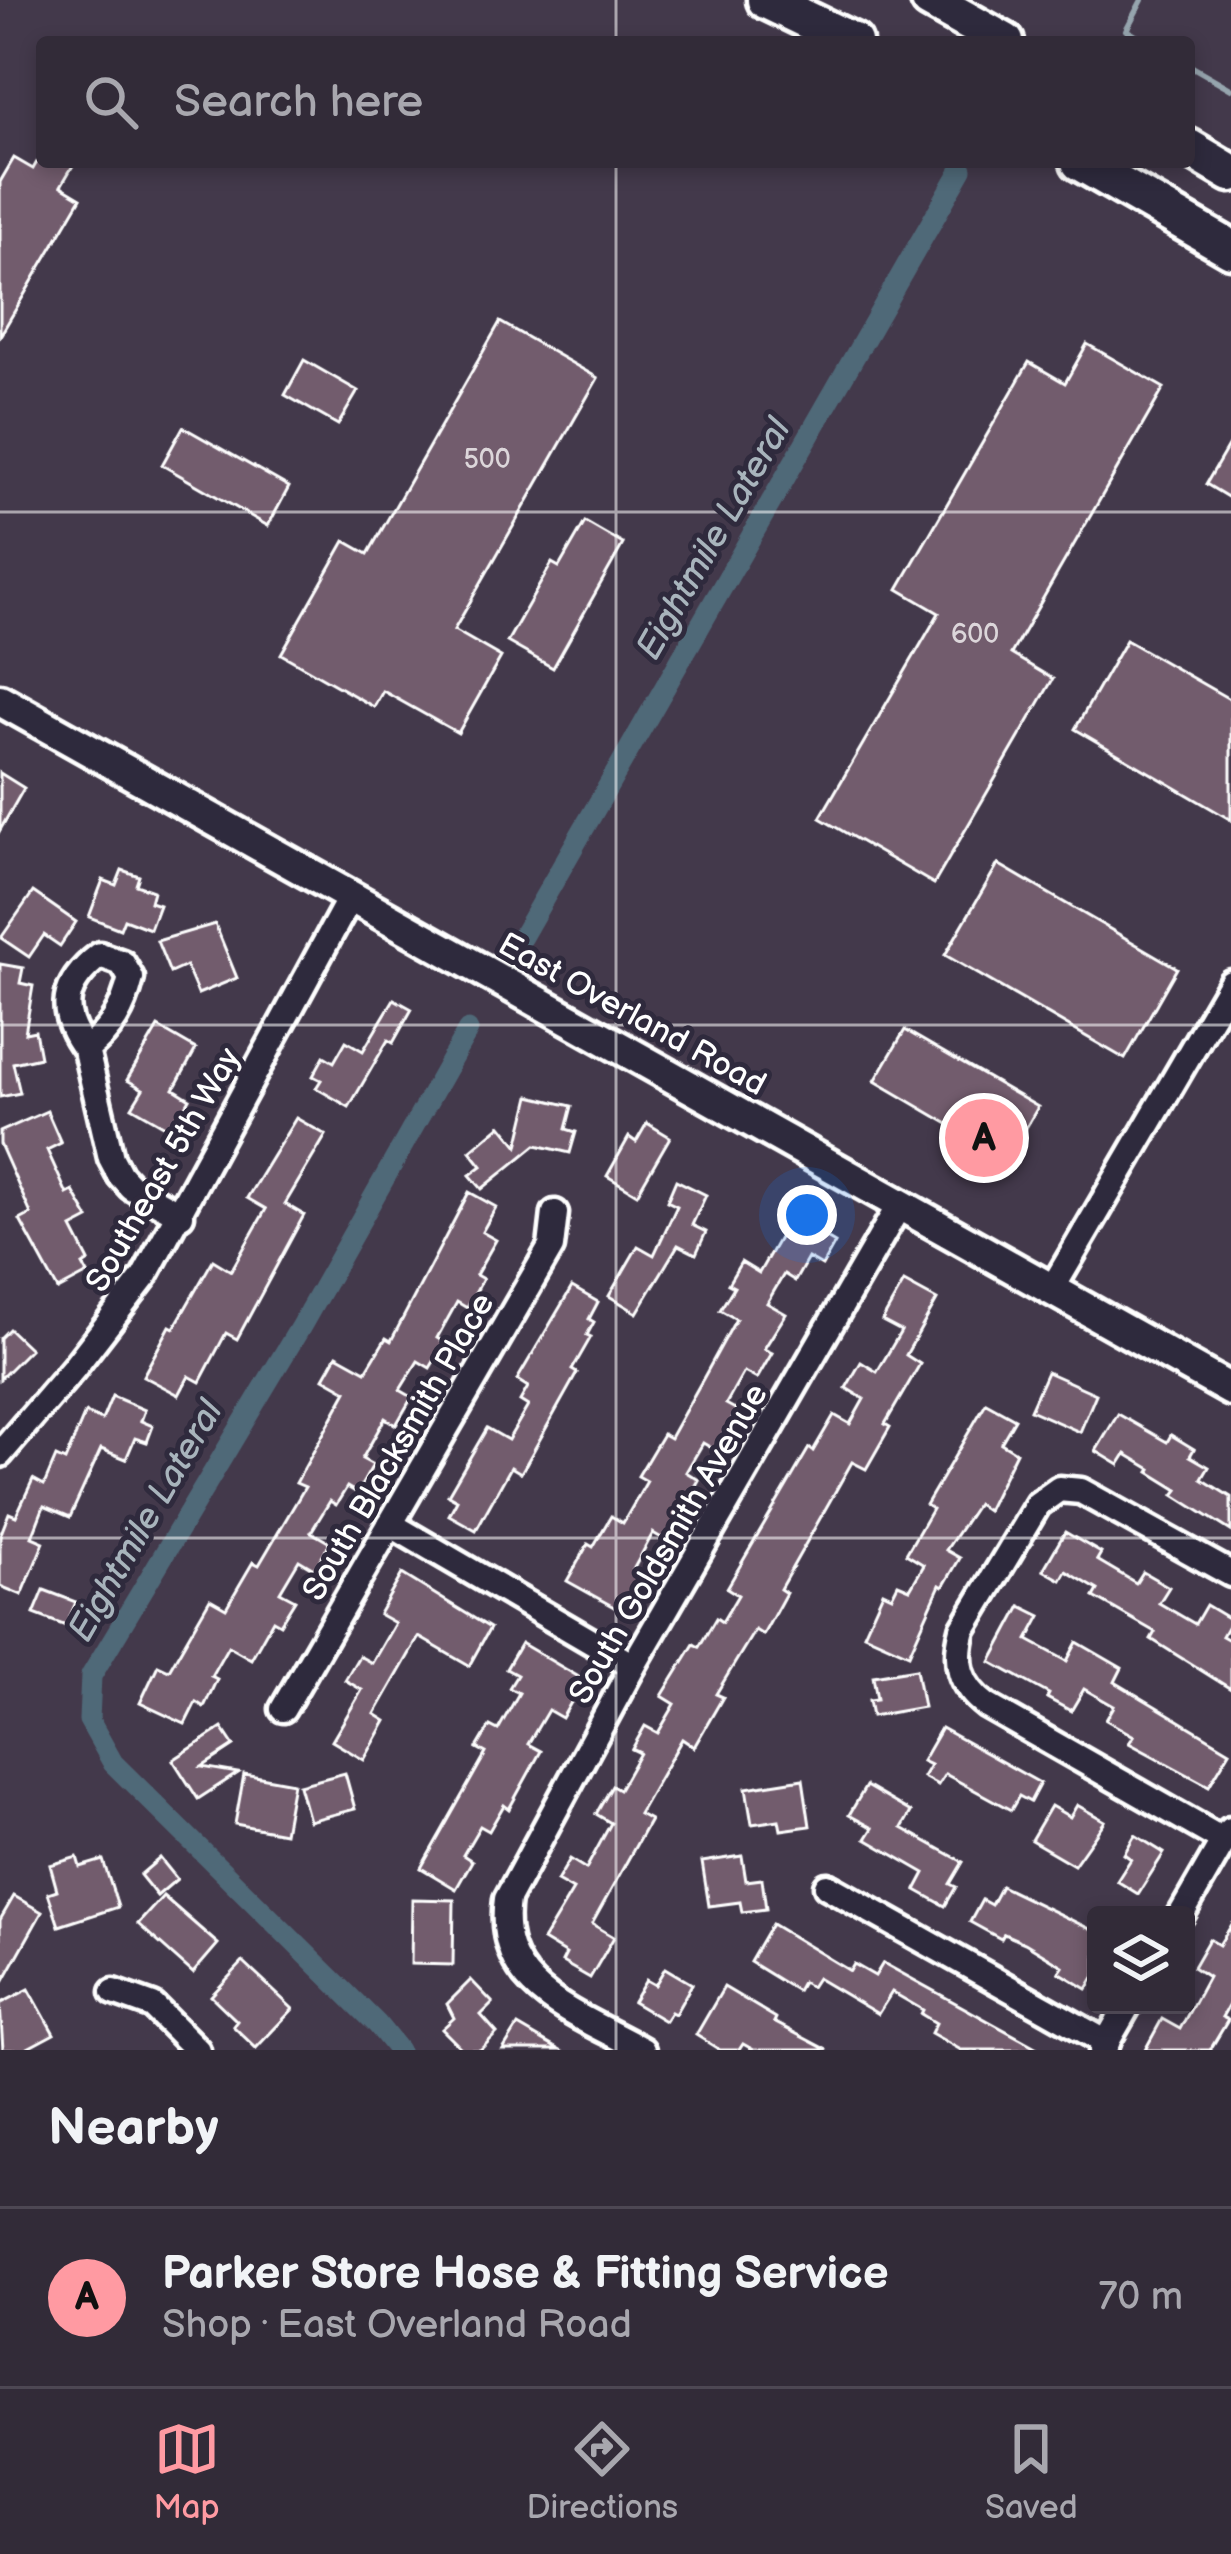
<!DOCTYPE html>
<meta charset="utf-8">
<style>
:root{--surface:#322b38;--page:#3a3340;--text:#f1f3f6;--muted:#a8a7ae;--line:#4d4753;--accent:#ff9aa2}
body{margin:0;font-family:"Balsamiq Sans",sans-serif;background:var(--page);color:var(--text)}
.controls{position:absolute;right:36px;bottom:36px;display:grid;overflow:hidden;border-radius:12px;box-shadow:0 6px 18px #0003}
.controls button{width:108px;height:108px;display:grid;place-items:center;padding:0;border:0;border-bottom:3px solid var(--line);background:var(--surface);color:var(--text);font:60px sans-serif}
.you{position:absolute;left:807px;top:1215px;width:42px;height:42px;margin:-30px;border:9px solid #fff;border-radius:50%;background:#1a73e8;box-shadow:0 0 0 18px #1a73e833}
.badge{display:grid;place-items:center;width:78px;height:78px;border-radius:50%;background:var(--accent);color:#111;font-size:39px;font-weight:700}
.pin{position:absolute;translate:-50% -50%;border:6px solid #fff;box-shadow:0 3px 12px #0006}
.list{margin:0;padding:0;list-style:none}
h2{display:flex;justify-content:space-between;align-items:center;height:156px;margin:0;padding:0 48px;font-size:51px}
h2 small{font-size:39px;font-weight:400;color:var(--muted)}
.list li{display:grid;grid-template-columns:78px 1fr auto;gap:36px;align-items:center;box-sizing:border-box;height:180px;padding:0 48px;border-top:3px solid var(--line)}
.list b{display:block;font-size:45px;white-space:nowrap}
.list p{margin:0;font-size:39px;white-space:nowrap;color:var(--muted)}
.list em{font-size:39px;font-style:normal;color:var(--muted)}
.icon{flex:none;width:66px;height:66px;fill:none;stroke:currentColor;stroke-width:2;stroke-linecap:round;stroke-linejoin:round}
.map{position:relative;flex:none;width:1231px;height:2050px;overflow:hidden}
.search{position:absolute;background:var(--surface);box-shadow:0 6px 18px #0003;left:36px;right:36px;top:36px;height:132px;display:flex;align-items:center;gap:30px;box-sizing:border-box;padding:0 42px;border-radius:12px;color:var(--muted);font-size:45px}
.sheet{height:336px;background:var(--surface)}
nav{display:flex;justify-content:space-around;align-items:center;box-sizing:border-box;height:168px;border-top:3px solid var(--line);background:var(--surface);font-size:33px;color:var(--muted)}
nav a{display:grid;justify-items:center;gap:6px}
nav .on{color:var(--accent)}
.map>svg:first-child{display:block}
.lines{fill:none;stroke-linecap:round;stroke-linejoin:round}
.stream{stroke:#96a5ae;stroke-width:6}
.canal{stroke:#506978;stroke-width:21}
.building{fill:#725b6d;stroke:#fff;stroke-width:3}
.minor-casing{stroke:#fff;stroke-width:33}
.major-casing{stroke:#fff;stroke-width:39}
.highway-casing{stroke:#fff;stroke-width:45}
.minor{stroke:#2f2a3d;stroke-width:24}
.major{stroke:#2f2a3d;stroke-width:30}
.highway{stroke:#2f2a3d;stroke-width:36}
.grid{fill:none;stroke:#fff;stroke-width:3;stroke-opacity:0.55}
.labels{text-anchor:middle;stroke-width:10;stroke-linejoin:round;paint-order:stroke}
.number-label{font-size:27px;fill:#dcd6da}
.street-label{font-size:33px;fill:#fff;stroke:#2f2a3d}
.water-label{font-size:36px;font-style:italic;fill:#a8b4bc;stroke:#2f2a3d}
</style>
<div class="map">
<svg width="1231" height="2050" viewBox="0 0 1231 2050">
<rect width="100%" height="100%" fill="#43394b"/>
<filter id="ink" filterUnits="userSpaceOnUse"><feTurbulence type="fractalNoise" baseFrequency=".00833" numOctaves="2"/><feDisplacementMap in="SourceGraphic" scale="24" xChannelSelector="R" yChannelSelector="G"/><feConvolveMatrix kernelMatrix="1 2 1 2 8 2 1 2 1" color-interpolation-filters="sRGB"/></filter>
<g filter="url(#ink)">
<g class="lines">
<g class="stream">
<polyline points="1142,0 1126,30 1147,42"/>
<polyline points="1189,65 1231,89"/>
</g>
<g class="canal">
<polyline points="520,940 962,169"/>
<polyline points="398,2050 377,2024 113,1763 89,1720 91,1676 301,1326 468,1030"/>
</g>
</g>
<g class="building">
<polygon points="14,158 33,169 37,162 75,162 61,186 81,198 0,336 0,182"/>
<polygon points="500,322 598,378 454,630 501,657 458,733 383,691 374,707 281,654 345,541 368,554"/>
<polygon points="1087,344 1164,388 1011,654 1053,679 934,884 820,818 939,613 898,589 1029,362 1065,383"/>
<polygon points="304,360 358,391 338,425 285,395"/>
<polygon points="183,427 289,487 268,526 162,465"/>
<polygon points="1231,441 1231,499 1206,484"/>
<polygon points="585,522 623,544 553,668 507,642 552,563 559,567"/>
<polygon points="1126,640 1231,700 1231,820 1075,729"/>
<polygon points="0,773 24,788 0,830"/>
<polygon points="998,864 1177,968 1125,1059 945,955"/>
<polygon points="122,870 139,876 136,885 153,891 150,902 159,905 150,929 124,919 120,929 89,917 103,880 116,885"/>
<polygon points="33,892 76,922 60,946 44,935 29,957 1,938"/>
<polygon points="215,924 237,978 198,994 186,966 170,973 157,941"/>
<polygon points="0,964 23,968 20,983 33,986 25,1033 35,1031 40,1057 13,1063 20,1093 0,1097"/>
<polygon points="394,999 412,1009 393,1043 388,1040 349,1107 316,1088 321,1080 313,1076 324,1056 334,1062 346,1041 363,1051"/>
<polygon points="158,1027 196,1049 174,1089 190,1099 172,1130 132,1107 143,1089 127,1080"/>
<polygon points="905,1030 1038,1107 1008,1159 875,1081"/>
<polygon points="530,1096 572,1106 566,1129 576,1132 570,1153 536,1145 482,1189 470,1175 482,1166 470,1151 501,1125 518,1146"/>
<polygon points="47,1111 61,1143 47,1150 67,1194 73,1191 89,1219 72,1228 89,1261 83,1265 88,1274 58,1290 20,1220 31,1214 0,1144 0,1132"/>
<polygon points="296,1118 326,1135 285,1204 304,1215 237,1339 226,1333 200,1382 189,1376 179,1395 143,1376 170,1326 174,1328 213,1260 231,1271 266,1209 247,1198"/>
<polygon points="647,1123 670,1137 637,1194 607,1176 629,1137 636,1142"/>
<polygon points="676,1180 706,1195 692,1225 706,1232 696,1254 678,1245 637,1313 609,1296 638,1246 654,1255 677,1206 667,1201"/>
<polygon points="469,1192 496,1207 482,1232 496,1240 476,1275 483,1279 467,1308 457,1302 437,1338 445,1343 430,1368 418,1361 400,1390 412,1397 396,1425 385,1418 362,1459 373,1465 357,1493 347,1487 336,1505 330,1501 311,1532 330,1543 314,1569 299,1560 280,1592 295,1600 280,1624 273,1620 251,1659 228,1646 211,1676 217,1679 204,1707 196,1702 185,1724 140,1703 158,1665 169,1670 210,1599 226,1608 253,1562 259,1565 305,1487 296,1483 347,1391 324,1378 337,1355 366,1371 386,1338 391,1341"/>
<polygon points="791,1217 835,1243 822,1266 808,1258 795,1281 784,1274 767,1303 786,1314 764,1349 772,1353 757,1379 744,1372 726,1404 737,1410 715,1450 703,1443 686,1472 699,1480 665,1540 653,1533 633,1570 644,1576 623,1612 567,1581 588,1544 593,1547 611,1516 623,1523 647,1481 638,1476 663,1434 670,1438 704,1377 736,1319 720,1310 734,1287 728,1284 741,1262 759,1273"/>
<polygon points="904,1282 937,1300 906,1355 920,1364 885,1424 890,1427 866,1469 852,1462 780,1589 786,1593 763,1635 755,1630 716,1694 723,1697 694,1747 682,1739 639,1814 650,1820 592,1924 614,1937 590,1978 562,1962 566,1954 543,1940 573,1890 557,1881 570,1859 586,1869 611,1823 596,1814 612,1786 619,1790 640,1753 632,1749 645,1726 658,1733 675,1704 662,1696 694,1644 699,1647 716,1618 722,1622 738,1595 727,1588 809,1448 813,1451 834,1415 850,1424 864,1399 846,1388 861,1362 877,1372 901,1331 882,1321"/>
<polygon points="572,1287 598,1302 589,1319 594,1322 587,1335 591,1337 572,1370 577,1373 521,1473 511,1467 476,1530 449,1515 457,1500 448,1495 487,1428 508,1440 528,1406 520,1401 528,1387 517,1380"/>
<polygon points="9,1329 30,1349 0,1379 0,1338"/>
<polygon points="1047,1372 1096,1394 1080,1432 1030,1410"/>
<polygon points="112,1396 145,1410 141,1421 153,1426 147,1442 135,1438 126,1459 101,1449 70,1517 44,1506 32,1537 44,1542 22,1595 0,1586 0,1536 9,1513 16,1516 33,1479 44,1485 56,1457 65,1461 85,1413 102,1420"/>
<polygon points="986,1403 1015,1419 1001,1443 1016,1452 987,1511 977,1504 946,1550 960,1558 943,1587 940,1585 909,1654 864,1634 883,1592 892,1596 898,1584 910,1589 924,1565 906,1554 932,1509 926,1505"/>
<polygon points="1118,1414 1167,1442 1171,1435 1194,1449 1190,1456 1209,1467 1202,1479 1231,1497 1231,1531 1174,1495 1178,1490 1149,1472 1151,1469 1126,1454 1119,1465 1096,1451"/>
<polygon points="1065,1532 1101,1553 1097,1560 1136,1583 1143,1572 1169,1587 1159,1603 1195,1624 1206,1605 1231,1620 1222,1636 1231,1641 1231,1689 1151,1639 1155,1632 1094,1597 1098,1590 1066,1571 1061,1580 1043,1570"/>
<polygon points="402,1574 490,1628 469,1666 419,1637 375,1714 386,1721 364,1760 332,1741 362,1690 345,1680 359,1656 372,1663 395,1623 379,1614"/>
<polygon points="44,1590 76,1602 66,1626 34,1614"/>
<polygon points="1021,1606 1041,1616 1028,1640 1067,1661 1077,1642 1122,1668 1115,1682 1230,1751 1209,1786 1129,1743 1134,1736 1106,1720 1114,1706 1084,1689 1071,1711 1047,1698 1049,1694 991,1662"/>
<polygon points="521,1643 584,1680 562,1718 548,1710 528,1744 541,1751 509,1809 504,1805 489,1831 480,1826 463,1855 472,1861 456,1889 421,1868 486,1753 477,1748 490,1726 498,1730 519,1693 509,1688 517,1675 506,1669"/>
<polygon points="916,1669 923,1707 872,1716 869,1700 877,1699 873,1676"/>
<polygon points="222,1728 234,1746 202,1767 238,1773 198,1799 173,1760"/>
<polygon points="941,1728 1040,1783 1030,1802 1019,1796 1011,1810 945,1774 938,1785 923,1777 930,1765 922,1761"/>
<polygon points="345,1773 355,1809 309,1821 299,1785"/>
<polygon points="244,1774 293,1783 284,1833 235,1824"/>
<polygon points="803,1779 810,1826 781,1830 779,1820 752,1824 746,1788"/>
<polygon points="866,1786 911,1812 902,1828 963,1862 950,1884 956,1887 945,1906 916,1890 925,1873 866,1839 873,1828 849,1815"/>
<polygon points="1077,1805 1105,1821 1074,1865 1031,1840 1051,1806 1070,1817"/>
<polygon points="1135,1835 1164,1853 1138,1894 1117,1881 1131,1859 1124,1854"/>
<polygon points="742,1856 746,1881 762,1879 766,1909 742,1912 740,1902 709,1906 702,1862"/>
<polygon points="77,1857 80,1867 103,1860 118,1907 59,1926 48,1893 57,1890 50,1865"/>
<polygon points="160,1858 177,1879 157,1896 140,1875"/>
<polygon points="1001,1886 1096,1932 1096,1974 1087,1989 1059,1972 1063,1966 1025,1943 1004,1934 1001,1939 970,1922 982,1900 991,1905"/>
<polygon points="14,1896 42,1912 0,1987 0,1920"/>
<polygon points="163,1896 218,1944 193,1973 138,1924"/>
<polygon points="412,1899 454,1900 453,1965 411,1964"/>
<polygon points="772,1924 850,1971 854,1964 875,1976 883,1963 1041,2050 961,2050 931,2033 936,2023 921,2014 923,2010 892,1992 878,2014 817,1978 811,1987 802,1982 797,1991 750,1962"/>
<polygon points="1231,1926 1231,2001 1222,2017 1228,2020 1210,2050 1145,2050 1162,2019 1180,2029 1208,1977 1193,1967 1209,1939 1219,1945"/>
<polygon points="243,1962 293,2009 256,2048 233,2026 237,2021 211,1996"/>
<polygon points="665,1968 692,1984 675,2014 671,2012 665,2021 633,2002 646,1980 655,1985"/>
<polygon points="471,1980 493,2003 481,2015 497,2033 480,2050 463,2050 442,2029 454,2018 447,2004"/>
<polygon points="724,1987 776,2018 774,2022 827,2050 754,2050 743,2044 739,2050 720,2050 696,2035"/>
<polygon points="29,1989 54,2034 24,2050 3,2050 0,2004"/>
<polygon points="518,2026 559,2050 503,2050"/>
</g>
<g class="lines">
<g class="minor-casing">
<g id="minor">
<path d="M86,1050C57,1012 62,984 100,955L122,963L131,978C123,1010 112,1029 86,1050L111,1158L120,1175L131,1187L181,1215"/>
<polyline points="1052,1289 1231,983"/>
<polyline points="0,1454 73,1369 144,1277 351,896"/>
<polyline points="390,1524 633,1666"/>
<polyline points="283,1709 551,1247 555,1213"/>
<path d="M1224,1841L987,1706C959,1685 954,1662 963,1629L1038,1504L1059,1489L1081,1491L1231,1574"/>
<polyline points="827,1886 1107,2043"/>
<polyline points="1181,1915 1230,1830"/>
<polyline points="114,1992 153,2006 197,2050"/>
<path d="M642,2050C577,2013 494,1990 507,1899L633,1666L900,1204"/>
<polyline points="1102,2050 1128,2005"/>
</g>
</g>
<g class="major-casing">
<polyline id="major" points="0,700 1231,1390"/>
</g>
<g class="highway-casing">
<g id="highway">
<polyline points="766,0 853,42"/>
<polyline points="930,0 1005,42"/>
<polyline points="1189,148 1231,173"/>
<polyline points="1080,162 1231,249"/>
</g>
</g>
<use href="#minor" class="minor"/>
<use href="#major" class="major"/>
<use href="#highway" class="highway"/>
</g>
</g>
<path class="grid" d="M616,0V42M616,162V2050M0,512H1231M0,1025H1231M0,1538H1231"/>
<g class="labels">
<g class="number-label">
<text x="487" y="468">500</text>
<text x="975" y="643">600</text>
</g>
<g class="street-label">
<text transform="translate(633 1013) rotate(29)" y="12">East Overland Road</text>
<text transform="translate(162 1169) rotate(-60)" y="12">Southeast 5th Way</text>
<text transform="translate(397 1446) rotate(-60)" y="12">South Blacksmith Place</text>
<text transform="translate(667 1543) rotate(-60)" y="12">South Goldsmith Avenue</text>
</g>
<g class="water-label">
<text transform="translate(712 538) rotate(-60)" y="13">Eightmile Lateral</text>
<text transform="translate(144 1520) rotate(-60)" y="13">Eightmile Lateral</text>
</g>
</g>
</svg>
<div class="controls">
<button><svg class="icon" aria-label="layers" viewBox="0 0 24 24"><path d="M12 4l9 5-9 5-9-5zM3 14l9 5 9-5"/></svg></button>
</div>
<div class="you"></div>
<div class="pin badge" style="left:984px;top:1138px">A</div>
<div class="search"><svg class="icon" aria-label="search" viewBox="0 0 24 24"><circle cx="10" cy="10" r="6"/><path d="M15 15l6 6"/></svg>Search here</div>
</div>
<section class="sheet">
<h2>Nearby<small></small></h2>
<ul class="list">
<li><span class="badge">A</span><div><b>Parker Store Hose &amp; Fitting Service</b><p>Shop · East Overland Road</p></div><em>70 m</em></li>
</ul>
</section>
<nav>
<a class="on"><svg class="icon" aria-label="map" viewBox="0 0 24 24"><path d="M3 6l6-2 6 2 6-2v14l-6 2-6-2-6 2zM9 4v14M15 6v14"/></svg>Map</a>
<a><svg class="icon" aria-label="directions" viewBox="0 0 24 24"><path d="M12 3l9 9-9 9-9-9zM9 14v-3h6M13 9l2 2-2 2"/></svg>Directions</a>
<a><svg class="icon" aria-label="saved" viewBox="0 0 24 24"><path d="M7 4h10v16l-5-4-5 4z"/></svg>Saved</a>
</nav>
